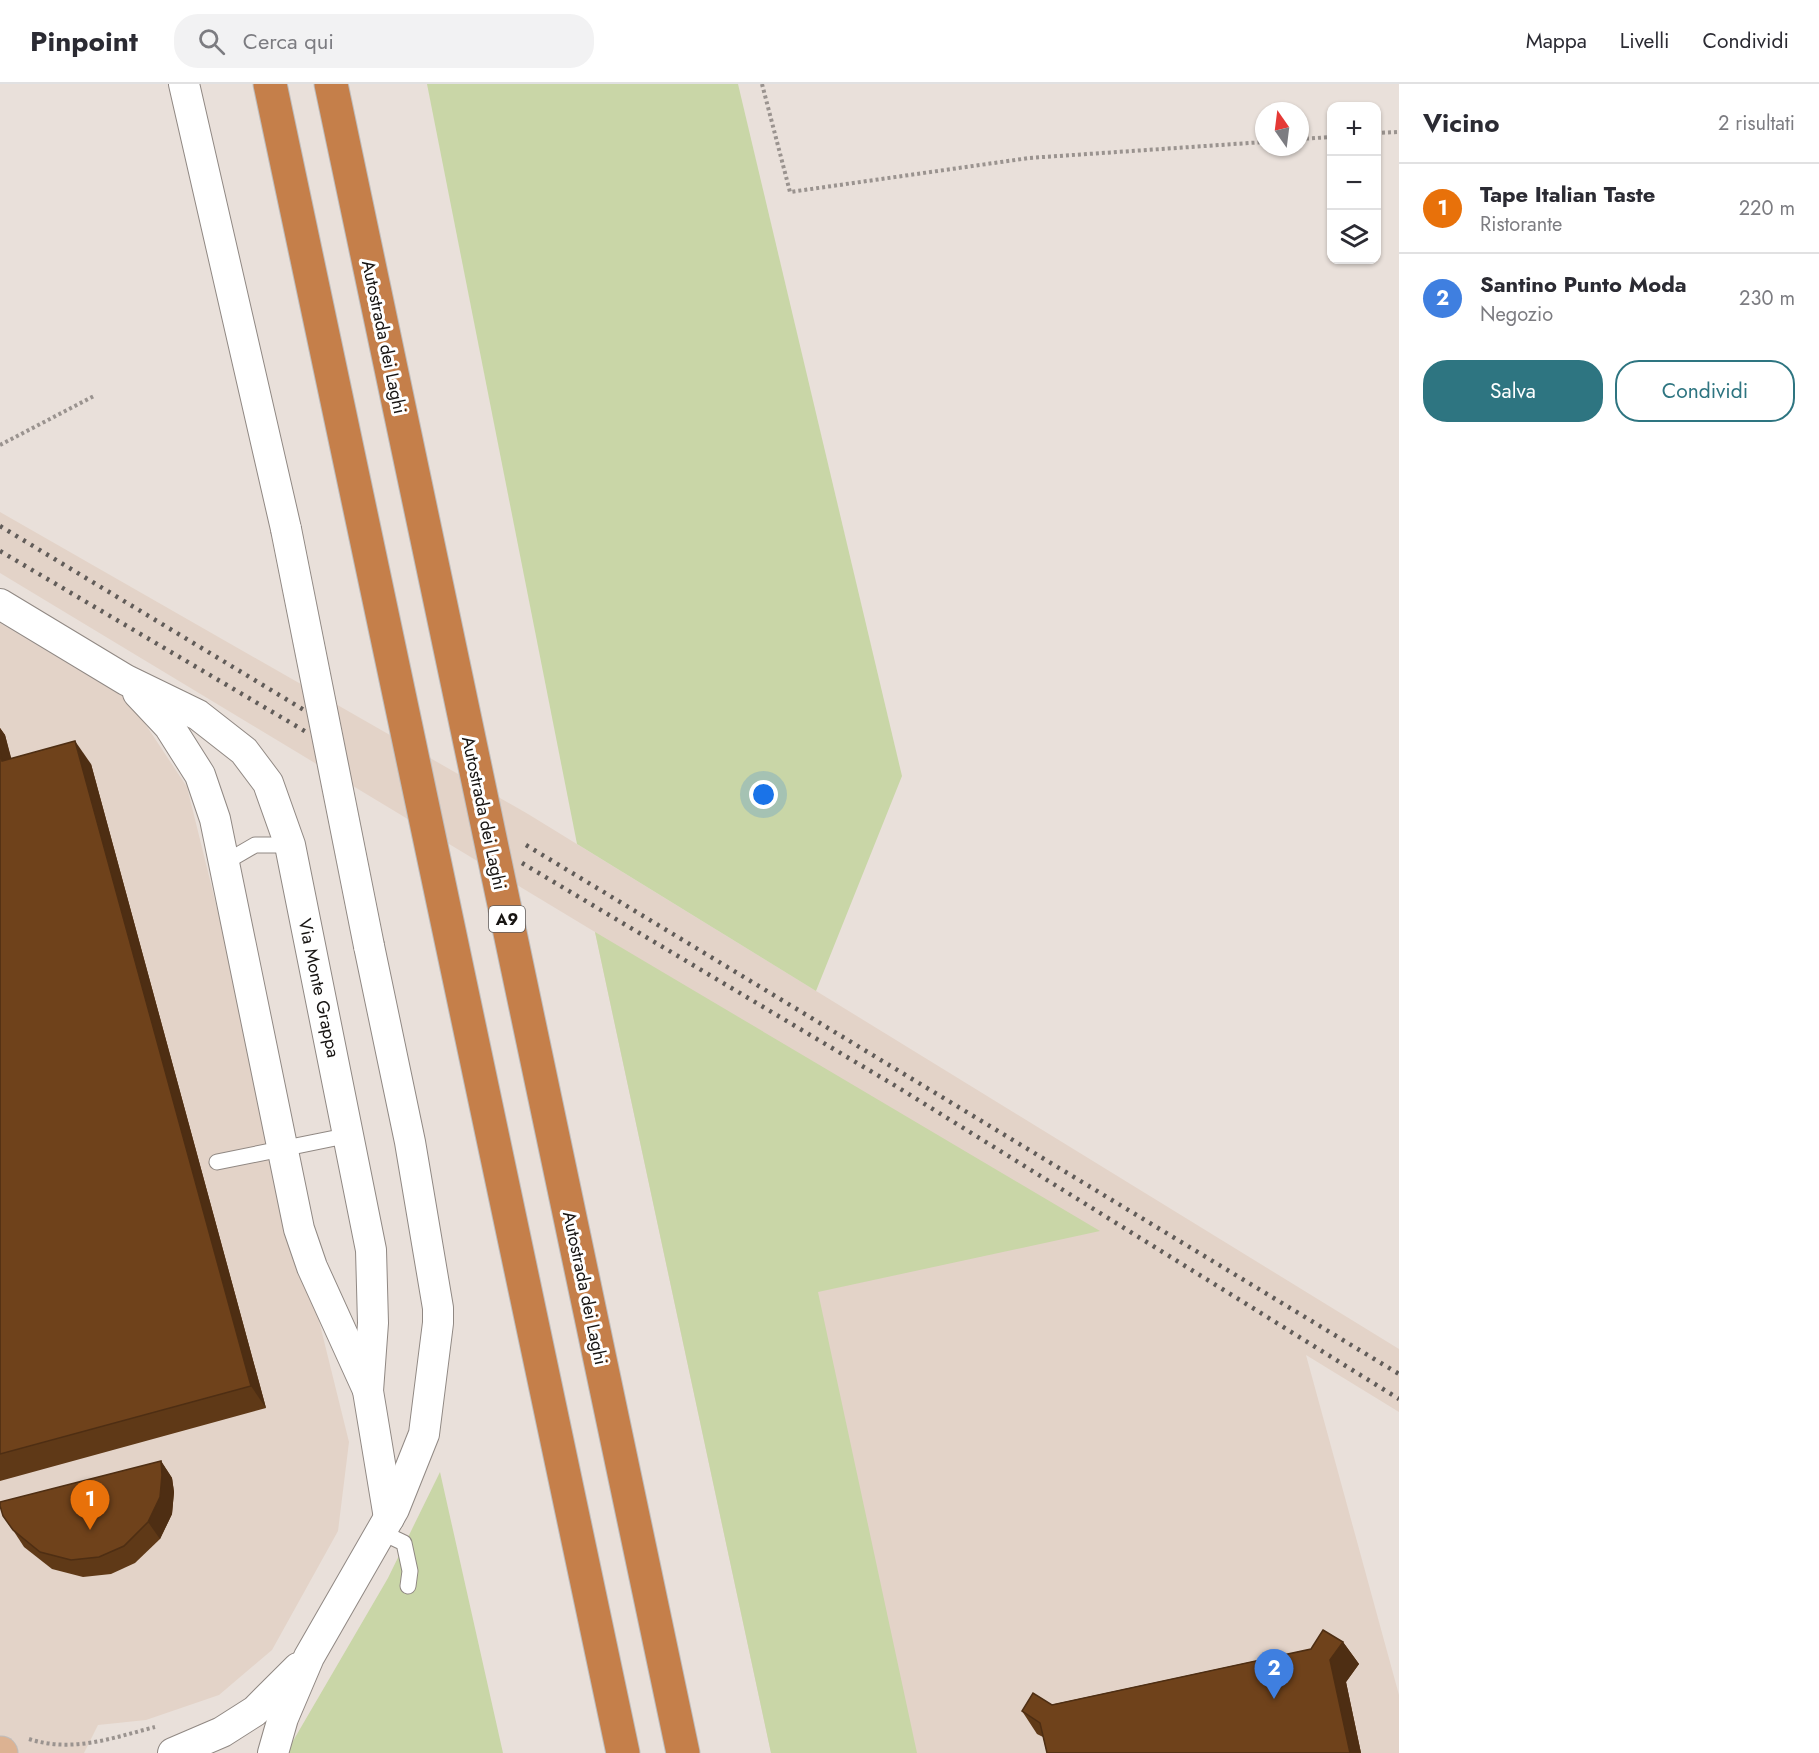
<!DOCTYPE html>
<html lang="it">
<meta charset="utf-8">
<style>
:root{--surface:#fff;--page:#f2f2f3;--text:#2b2b33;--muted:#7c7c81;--line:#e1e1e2;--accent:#2e7581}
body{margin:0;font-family:Jost,sans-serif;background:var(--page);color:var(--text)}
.controls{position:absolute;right:18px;top:18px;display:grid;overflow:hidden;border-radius:12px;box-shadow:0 2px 4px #0004}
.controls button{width:54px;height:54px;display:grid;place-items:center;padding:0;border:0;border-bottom:2px solid var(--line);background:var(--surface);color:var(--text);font:30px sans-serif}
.compass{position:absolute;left:1255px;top:18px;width:54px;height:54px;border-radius:50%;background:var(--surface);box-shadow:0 2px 4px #0004;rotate:346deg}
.you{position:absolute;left:764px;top:711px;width:21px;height:21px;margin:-15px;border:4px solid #fff;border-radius:50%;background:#1a73e8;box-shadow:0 0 0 9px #1a73e833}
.badge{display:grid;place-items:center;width:39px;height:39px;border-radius:50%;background:var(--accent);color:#fff;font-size:20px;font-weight:700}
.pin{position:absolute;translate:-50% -50px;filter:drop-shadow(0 2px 3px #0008)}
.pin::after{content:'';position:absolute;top:32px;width:21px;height:18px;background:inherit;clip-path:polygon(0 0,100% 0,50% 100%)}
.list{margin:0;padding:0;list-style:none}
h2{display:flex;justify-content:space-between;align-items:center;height:78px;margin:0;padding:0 24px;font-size:26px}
h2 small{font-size:20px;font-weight:400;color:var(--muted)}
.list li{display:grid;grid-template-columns:39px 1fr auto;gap:18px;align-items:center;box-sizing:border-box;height:90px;padding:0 24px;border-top:2px solid var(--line)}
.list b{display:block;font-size:22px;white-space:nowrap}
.list p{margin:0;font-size:20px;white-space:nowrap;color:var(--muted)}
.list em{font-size:20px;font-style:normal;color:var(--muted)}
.actions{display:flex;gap:12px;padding:18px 24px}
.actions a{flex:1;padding:14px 0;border:2px solid var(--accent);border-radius:24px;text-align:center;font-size:21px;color:var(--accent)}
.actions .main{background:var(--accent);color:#fff}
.icon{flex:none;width:33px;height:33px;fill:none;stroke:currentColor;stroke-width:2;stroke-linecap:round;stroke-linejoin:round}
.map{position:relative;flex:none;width:1399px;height:1669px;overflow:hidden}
header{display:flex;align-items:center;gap:36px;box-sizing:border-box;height:84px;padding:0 30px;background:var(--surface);border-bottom:2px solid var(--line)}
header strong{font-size:28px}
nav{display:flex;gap:33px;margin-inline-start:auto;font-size:21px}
.search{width:420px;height:54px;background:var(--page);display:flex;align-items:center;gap:15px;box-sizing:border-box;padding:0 21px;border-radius:24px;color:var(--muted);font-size:22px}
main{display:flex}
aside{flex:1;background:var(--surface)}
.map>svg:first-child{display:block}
.built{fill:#e3d3c8}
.green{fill:#c9d6a7}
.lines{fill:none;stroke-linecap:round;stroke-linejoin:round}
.service-casing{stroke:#908883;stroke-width:17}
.minor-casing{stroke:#908883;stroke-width:32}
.primary-casing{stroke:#bebdbd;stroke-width:35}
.motorway-casing{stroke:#bebdbd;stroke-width:35}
.path{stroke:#9a938f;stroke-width:4;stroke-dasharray:3 3;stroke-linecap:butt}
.service{stroke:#fff;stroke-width:15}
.minor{stroke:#fff;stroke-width:30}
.primary{stroke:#dcb292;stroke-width:33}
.motorway{stroke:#c57f4a;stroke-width:33}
.rail{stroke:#615c59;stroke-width:4.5;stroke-dasharray:3 6;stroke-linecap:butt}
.minor-bridge-casing{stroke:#908883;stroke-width:32;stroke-linecap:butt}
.minor-bridge{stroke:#fff;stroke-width:30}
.wall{fill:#5f3917}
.shaded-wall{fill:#4e2e13}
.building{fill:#6f421b;stroke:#4e2e13;stroke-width:1.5}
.labels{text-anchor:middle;stroke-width:6;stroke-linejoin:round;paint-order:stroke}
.shield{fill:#fff;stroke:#5d5a59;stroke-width:1.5}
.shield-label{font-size:16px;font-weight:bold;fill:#171412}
.street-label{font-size:18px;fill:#171412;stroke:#fff}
</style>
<header>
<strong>Pinpoint</strong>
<div class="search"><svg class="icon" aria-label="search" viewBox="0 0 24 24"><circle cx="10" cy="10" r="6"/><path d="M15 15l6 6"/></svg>Cerca qui</div>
<nav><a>Mappa</a><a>Livelli</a><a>Condividi</a></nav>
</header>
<main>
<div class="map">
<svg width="1399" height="1669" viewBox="0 0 1399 1669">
<rect width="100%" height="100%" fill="#e9e0da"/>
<g class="built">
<polygon points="0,428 528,730 1399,1265 1399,1328 1306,1271 1399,1611 1399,1669 771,1669 595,848 0,489"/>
<polygon points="0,539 130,617 187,703 349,1358 338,1447 272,1566 219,1611 146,1636 98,1641 84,1669 0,1669"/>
</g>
<g class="green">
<polygon points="427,0 738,0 902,692 816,907 577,760"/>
<polygon points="595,848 1100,1147 818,1208 917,1669 771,1669"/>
<polygon points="440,1388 503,1669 286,1669 388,1494"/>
</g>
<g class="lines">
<g class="service-casing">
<g id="service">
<polyline points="224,779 255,761 290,761"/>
<polyline points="217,1078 350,1051"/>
<polyline points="381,1448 404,1459 410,1487 408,1502"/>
</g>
</g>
<g class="minor-casing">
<g id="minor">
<polyline points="184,0 286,445"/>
<polyline points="0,520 126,596 198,631 244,667 268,699 290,761 371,1166 373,1239 368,1307 389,1434"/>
<polyline points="138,609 169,642 200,691 215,735 299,1145 312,1183 367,1304"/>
<polyline points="173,1669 222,1648 255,1627 298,1584"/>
<polyline points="273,1669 283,1634 309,1573 394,1425 424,1350 438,1239 438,1224 410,1058 369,862"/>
</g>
</g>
<g class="primary-casing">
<polyline id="primary" points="0,1669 1,1669"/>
</g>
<g class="motorway-casing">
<g id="motorway">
<polyline points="270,0 623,1669"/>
<polyline points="331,0 683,1669"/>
</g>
</g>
<g class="path">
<polyline points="762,0 790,108 1029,74 1264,58"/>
<polyline points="1376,49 1399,48"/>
<polyline points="1300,55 1332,53"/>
<polyline points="0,361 94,312"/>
<path d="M29,1655C73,1669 112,1654 155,1643"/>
</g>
<use href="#service" class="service"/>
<use href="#minor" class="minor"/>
<use href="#primary" class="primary"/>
<use href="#motorway" class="motorway"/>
<g class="rail">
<polyline points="0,442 304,626"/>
<polyline points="0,467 308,649"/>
<polyline points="526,761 1399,1290"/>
<polyline points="522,779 899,1004 1399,1315"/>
</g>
<g class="minor-bridge-casing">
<polyline id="minor-bridge" points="286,445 369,862"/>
</g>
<use href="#minor-bridge" class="minor-bridge"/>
</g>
<g class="wall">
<polygon points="0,644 5,651 11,675 91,680 266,1324 0,1397"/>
<polygon points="161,1377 172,1394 174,1408 172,1430 160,1455 135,1479 111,1490 83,1493 52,1485 24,1463 13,1446"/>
<polygon points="1343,1558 1359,1580 1346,1598 1361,1669 1047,1669 1043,1653 1037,1650 1022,1627"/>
</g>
<g class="shaded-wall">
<polygon points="0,644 5,651 18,699 2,677 0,668"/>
<polygon points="75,657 91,680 266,1324 251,1302"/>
<polygon points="161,1377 172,1394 174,1408 172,1430 160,1455 148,1438"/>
<polygon points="1343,1558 1359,1580 1346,1598 1361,1669 1350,1669 1330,1576"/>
</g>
<g class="building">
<polygon points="75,657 251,1302 0,1370 0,668 2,677"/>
<polygon points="161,1377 162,1391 160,1413 148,1438 124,1462 99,1473 71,1476 40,1468 13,1446 3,1432 0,1422 0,1418"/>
<polygon points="1323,1546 1343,1558 1330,1576 1350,1669 1047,1669 1040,1639 1022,1627 1033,1609 1052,1621 1311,1565"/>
</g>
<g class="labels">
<rect class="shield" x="489" y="822" width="36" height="26" rx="4.5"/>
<g class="shield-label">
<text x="507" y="841">A9</text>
</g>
<g class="street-label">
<text transform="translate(384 253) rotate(78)" y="6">Autostrada dei Laghi</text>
<text transform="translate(484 729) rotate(78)" y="6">Autostrada dei Laghi</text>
<text transform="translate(319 904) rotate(78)" y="6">Via Monte Grappa</text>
<text transform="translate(585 1204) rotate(78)" y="6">Autostrada dei Laghi</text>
</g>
</g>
</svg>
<div class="controls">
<button>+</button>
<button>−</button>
<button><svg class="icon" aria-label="layers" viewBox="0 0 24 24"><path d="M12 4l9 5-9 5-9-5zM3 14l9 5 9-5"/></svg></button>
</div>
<svg class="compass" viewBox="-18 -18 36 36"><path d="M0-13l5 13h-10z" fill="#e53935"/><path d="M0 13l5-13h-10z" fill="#7c7c81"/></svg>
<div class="you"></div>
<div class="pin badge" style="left:90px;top:1446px;background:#e8710a">1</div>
<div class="pin badge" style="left:1274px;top:1615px;background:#3f7fe0">2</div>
</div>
<aside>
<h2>Vicino<small>2 risultati</small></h2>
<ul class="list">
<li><span class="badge" style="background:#e8710a">1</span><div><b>Tape Italian Taste</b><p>Ristorante</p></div><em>220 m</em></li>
<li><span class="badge" style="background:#3f7fe0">2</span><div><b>Santino Punto Moda</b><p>Negozio</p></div><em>230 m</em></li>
</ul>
<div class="actions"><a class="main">Salva</a><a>Condividi</a></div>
</aside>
</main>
